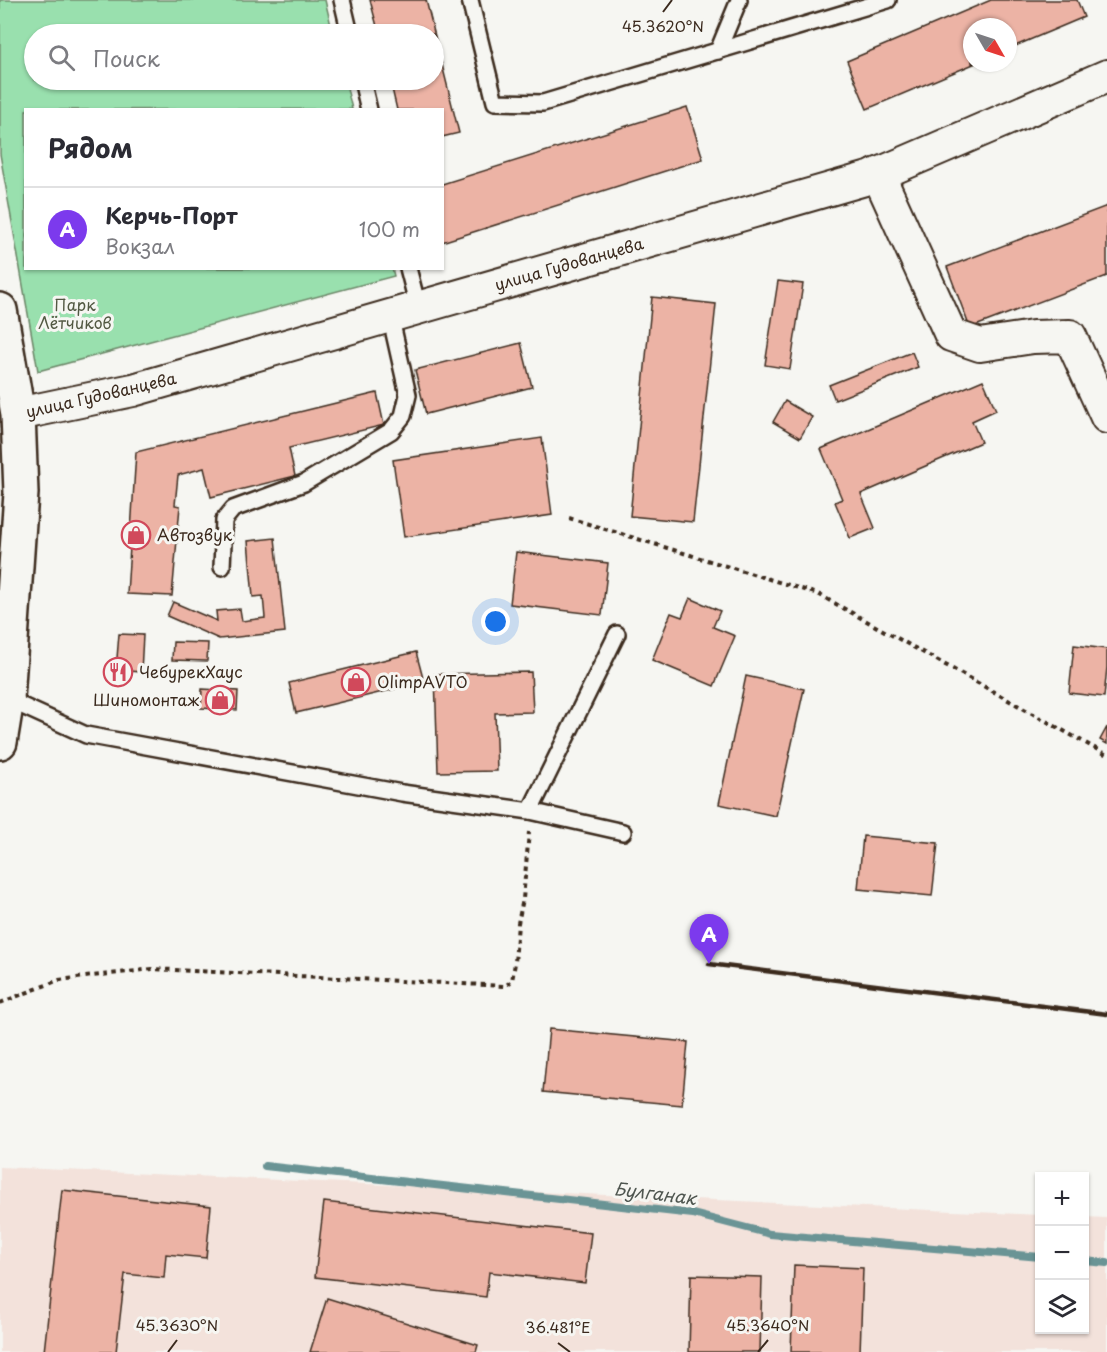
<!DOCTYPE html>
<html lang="ru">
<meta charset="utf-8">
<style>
:root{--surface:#fff;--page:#f2f2f3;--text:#2b2b33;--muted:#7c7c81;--line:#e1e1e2;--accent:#7c3aed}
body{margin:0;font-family:"Playpen Sans",sans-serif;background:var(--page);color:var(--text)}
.controls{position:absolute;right:18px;bottom:18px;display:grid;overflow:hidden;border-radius:0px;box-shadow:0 2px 4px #0004}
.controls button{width:54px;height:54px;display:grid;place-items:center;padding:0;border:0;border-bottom:2px solid var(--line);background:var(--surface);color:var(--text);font:30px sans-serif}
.compass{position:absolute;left:963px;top:18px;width:54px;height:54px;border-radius:50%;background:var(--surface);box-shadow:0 2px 4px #0004;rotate:129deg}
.you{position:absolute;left:496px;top:622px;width:21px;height:21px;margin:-15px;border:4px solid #fff;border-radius:50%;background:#1a73e8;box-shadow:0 0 0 9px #1a73e833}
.badge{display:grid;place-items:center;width:39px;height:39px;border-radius:50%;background:var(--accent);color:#fff;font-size:20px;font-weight:700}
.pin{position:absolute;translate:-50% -50px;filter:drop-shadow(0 2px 3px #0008)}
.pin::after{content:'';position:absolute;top:32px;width:21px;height:18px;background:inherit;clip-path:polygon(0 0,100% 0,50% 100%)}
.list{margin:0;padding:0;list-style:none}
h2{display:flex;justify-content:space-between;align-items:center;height:78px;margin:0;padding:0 24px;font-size:26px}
h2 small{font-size:20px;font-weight:400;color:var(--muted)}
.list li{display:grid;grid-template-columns:39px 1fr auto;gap:18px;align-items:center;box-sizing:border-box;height:84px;padding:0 24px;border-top:2px solid var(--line)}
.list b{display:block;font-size:22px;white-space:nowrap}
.list p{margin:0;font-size:20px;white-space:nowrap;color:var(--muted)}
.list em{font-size:20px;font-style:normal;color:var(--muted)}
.icon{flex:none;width:33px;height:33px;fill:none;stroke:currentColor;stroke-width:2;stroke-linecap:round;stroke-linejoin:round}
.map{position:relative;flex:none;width:1107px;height:1352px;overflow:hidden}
.search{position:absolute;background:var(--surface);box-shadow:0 2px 4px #0004;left:24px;top:24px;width:420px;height:66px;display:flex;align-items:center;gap:15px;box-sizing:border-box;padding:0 21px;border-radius:33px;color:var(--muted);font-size:22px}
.panel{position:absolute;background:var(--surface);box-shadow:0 2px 4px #0004;left:24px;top:108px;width:420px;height:162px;border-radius:0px}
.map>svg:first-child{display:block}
.built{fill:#f3e2db}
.green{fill:#99e0ae;stroke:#6a8566;stroke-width:1.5}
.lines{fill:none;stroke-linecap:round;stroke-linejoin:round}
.stream{stroke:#6a9495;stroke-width:8}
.building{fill:#ecb3a5;stroke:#3b2a1e;stroke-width:1.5}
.service-casing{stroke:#3b2a1e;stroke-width:20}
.minor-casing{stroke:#3b2a1e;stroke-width:36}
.secondary-casing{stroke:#3b2a1e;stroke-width:38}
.path{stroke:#3b2a1e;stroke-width:4;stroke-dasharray:4.5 4.5;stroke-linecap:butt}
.service{stroke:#f6f6f2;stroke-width:15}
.minor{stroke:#f6f6f2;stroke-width:32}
.secondary{stroke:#f6f6f2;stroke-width:33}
.rail{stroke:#3b2a1e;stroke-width:4.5}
.ticks{fill:none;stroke:#3b2a1e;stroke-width:2}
.labels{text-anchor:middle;stroke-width:6;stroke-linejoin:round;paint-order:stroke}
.street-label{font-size:16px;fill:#3b2a1e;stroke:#f6f6f2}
.park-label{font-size:16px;fill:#525842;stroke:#f6f6f2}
.poi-label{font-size:16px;fill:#3b2a1e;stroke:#f6f6f2;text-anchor:start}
.water-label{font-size:18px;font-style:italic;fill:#4f5650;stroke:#f6f6f2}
.ticks-label{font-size:15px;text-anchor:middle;fill:#3b2a1e;stroke:#f6f6f2;stroke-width:6;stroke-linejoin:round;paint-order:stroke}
</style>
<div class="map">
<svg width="1107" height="1352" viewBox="0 0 1107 1352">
<rect width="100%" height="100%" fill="#f6f6f2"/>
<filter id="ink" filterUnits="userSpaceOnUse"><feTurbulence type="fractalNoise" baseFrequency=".0167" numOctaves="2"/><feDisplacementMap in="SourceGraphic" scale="12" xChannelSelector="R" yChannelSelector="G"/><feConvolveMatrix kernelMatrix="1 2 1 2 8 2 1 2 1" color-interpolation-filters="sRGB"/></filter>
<g filter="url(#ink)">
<polygon class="built" points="0,1167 1039,1215 1040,1330 1084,1330 1085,1217 1107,1218 1107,1352 0,1352"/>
<polygon class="green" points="0,0 325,0 333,34 34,34 34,80 345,80 352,109 26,110 26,268 392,268 394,276 38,371 0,154"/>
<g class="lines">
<g class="stream">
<polyline points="265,1166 693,1214 770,1234 1040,1257"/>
<polyline points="1084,1261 1107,1263"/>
</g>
</g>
<g class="building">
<polygon points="370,0 426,0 459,133 442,137 442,110 397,110 390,80 434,80 434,34 379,34"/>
<polygon points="991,0 1077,0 1084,17 1008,49 1008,27 972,27 972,63 976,63 867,109 847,61"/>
<polygon points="687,107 703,159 442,242 442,184"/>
<polygon points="1107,206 1107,276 970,328 947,267"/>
<polygon points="778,281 803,284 790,369 765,365"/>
<polygon points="652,297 716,304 693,522 630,516"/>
<polygon points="521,343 532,387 426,414 415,370"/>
<polygon points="912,352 918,367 835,400 829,385"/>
<polygon points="983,380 996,410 972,421 981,442 861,494 875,528 850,538 835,502 842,499 821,449"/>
<polygon points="377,393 384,425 289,448 295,476 211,497 204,468 178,475 175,505 180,506 172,596 127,594 136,452"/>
<polygon points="785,401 812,417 800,438 773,422"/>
<polygon points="542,438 552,515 404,537 393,460"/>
<polygon points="275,538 285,632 219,639 167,616 173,602 217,621 216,611 240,609 242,621 265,618 263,596 253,597 248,541"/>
<polygon points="516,552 608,563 602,615 510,604"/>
<polygon points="690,598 720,611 713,627 735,636 714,686 652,660 671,613 682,617"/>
<polygon points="119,634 143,635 141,672 116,670"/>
<polygon points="173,642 208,643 207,661 172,660"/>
<polygon points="1074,645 1107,649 1107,667 1104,697 1069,693"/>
<polygon points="416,652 424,682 296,713 289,683"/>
<polygon points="531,672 533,712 495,713 497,771 438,772 435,674"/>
<polygon points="746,676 804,689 776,816 719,804"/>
<polygon points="202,689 238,691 237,710 201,708"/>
<polygon points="1107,727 1107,744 1100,740"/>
<polygon points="863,836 938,843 932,896 858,889"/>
<polygon points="549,1029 688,1042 682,1105 543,1092"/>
<polygon points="62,1190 211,1206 206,1258 166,1254 164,1278 125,1274 116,1352 44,1352"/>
<polygon points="324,1202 591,1233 585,1283 489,1272 486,1297 315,1277"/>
<polygon points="794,1265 863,1268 860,1352 791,1352"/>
<polygon points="691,1275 762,1277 760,1352 689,1352"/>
<polygon points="327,1298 478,1345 476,1352 310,1352"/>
</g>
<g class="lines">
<g class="service-casing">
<g id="service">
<polyline points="342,0 350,34"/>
<polyline points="470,0 495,102 543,103 888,0"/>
<polyline points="718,51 739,0"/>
<polyline points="362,80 369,110"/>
<polyline points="408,268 418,307"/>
<polyline points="222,567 224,520 233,509 304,483 391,431 403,416 408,395 390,315"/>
<polyline points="7,699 86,735 402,793 530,811 623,832"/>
<polyline points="530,811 617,634"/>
</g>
</g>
<g class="minor-casing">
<g id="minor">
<polyline points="878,174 951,335 980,345 1033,337 1070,336 1107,417"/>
<polyline points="18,414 133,390 872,177 1107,76"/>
</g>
</g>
<g class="secondary-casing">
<polyline id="secondary" points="0,310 18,414 21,493 7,699 0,742"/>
</g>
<g class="path">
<polyline points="569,518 818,594 1107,755"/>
<polyline points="0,1003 59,980 153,969 505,986 512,981 515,963 518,923 523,899 529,832"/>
</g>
<use href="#service" class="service"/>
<use href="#minor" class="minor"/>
<use href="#secondary" class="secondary"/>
<polyline class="rail" points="709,964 1107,1014"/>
</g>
</g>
<path class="ticks" d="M663,12L672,0M558,1343L570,1352M168,1352L177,1340M758,1352L768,1340"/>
<defs>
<g id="shop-ring" transform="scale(1.5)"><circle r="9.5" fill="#f6f6f2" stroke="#d1495b" stroke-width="1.5"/><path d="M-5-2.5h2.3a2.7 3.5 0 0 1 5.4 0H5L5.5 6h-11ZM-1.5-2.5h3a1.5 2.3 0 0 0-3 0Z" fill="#d1495b"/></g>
<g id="restaurant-ring" transform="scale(1.5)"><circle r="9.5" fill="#f6f6f2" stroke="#d1495b" stroke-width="1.5"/><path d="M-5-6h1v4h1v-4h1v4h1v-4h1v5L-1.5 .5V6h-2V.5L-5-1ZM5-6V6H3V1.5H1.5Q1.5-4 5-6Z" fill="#d1495b"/></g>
</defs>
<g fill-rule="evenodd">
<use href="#shop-ring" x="136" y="535"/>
<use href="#restaurant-ring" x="118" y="672"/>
<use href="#shop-ring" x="356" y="682"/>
<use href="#shop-ring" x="220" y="700"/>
</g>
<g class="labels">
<g class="street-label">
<text transform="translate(569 264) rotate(-16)" y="6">улица Гудованцева</text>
<text transform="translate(101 395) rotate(-13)" y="6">улица Гудованцева</text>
</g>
<g class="park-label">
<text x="75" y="311">Парк<tspan x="75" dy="18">Лётчиков</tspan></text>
</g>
<g class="poi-label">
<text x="157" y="541">Автозвук</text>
<text x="139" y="678">ЧебурекХаус</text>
<text x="377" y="688">OlimpAVTO</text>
<text x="199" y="706" text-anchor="end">Шиномонтаж</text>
</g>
<g class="water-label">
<text transform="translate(655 1194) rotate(7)" y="6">Булганак</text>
</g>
</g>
<g class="ticks-label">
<text x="663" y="32">45.3620°N</text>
<text x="177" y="1331">45.3630°N</text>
<text x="768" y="1331">45.3640°N</text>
<text x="558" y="1333">36.481°E</text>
</g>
</svg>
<div class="controls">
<button>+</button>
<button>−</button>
<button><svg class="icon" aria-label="layers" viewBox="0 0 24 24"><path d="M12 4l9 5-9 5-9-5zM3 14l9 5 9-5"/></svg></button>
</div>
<svg class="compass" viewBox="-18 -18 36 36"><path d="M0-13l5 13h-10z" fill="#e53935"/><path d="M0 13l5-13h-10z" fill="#7c7c81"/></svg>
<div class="you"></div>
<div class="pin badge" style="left:709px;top:964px">A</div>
<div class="search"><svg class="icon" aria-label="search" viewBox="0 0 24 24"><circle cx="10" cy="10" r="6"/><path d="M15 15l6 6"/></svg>Поиск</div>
<section class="panel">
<h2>Рядом<small></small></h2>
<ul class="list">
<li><span class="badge">A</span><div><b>Керчь-Порт</b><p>Вокзал</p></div><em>100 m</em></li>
</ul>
</section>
</div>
